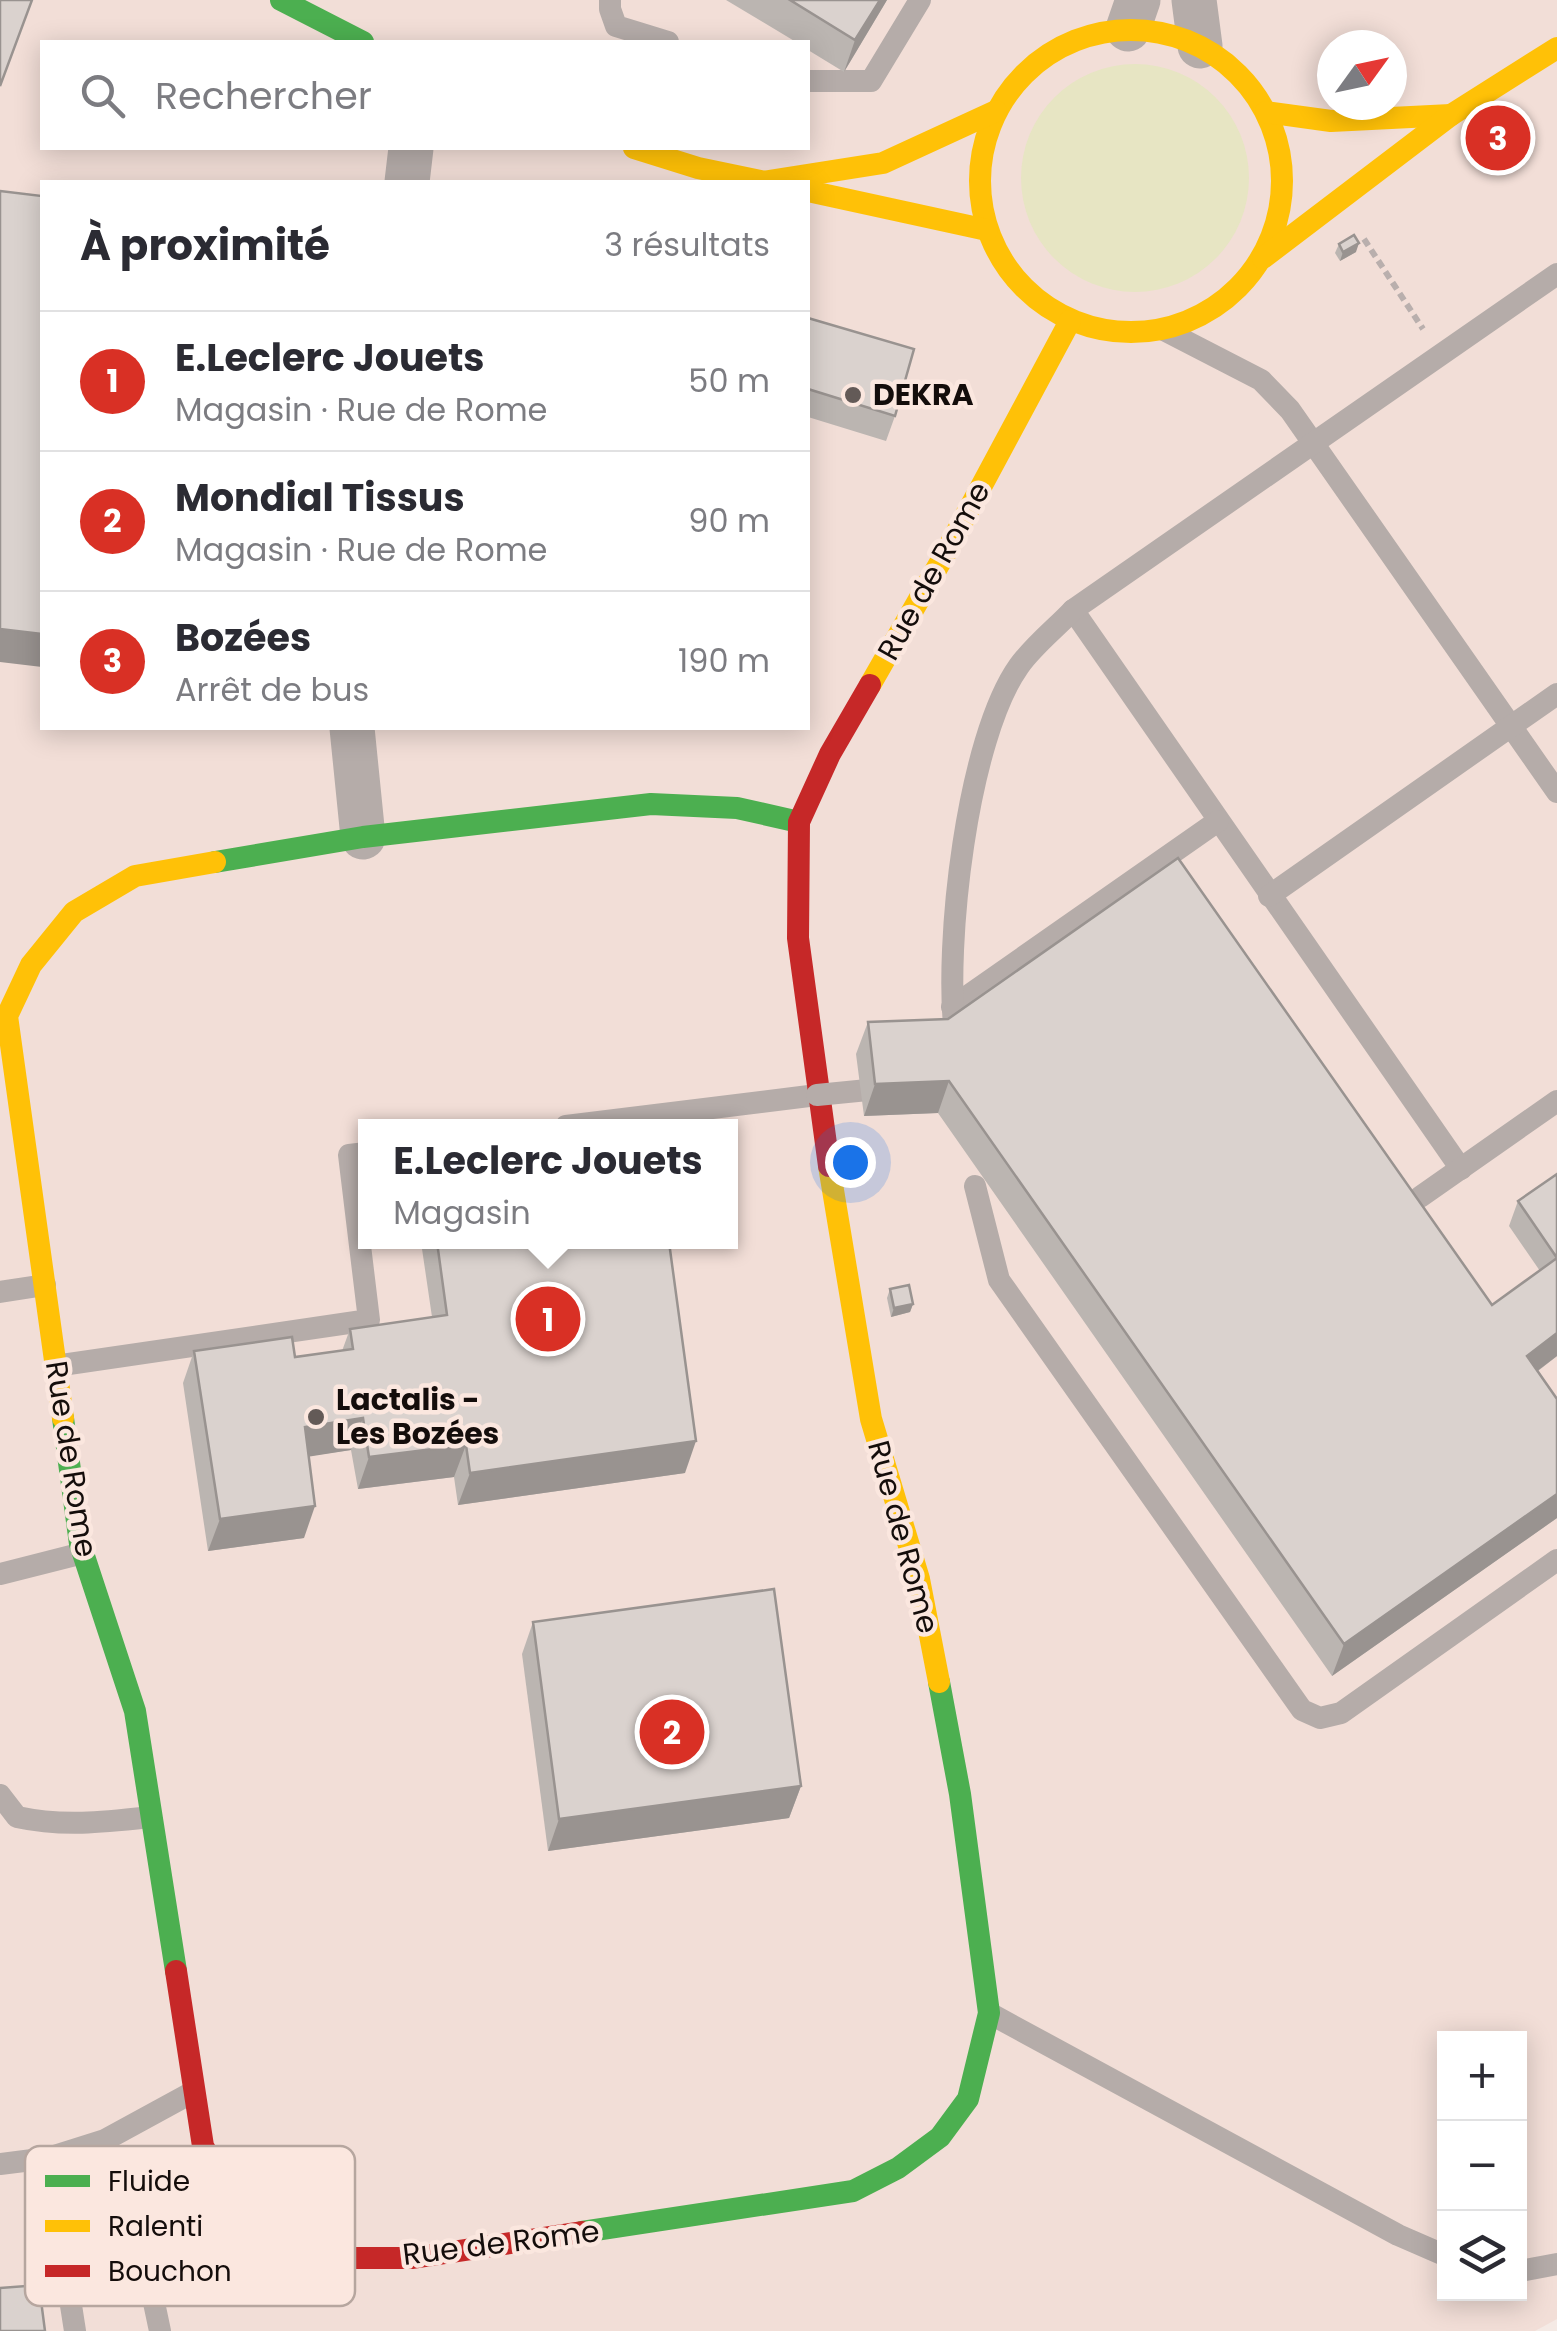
<!DOCTYPE html>
<html lang="fr">
<meta charset="utf-8">
<style>
:root{--surface:#fff;--page:#f7f7f7;--text:#2b2b33;--muted:#7c7c81;--line:#e1e1e2;--accent:#d93025}
body{margin:0;font-family:Poppins,sans-serif;background:var(--page);color:var(--text)}
.controls{position:absolute;right:30px;bottom:30px;display:grid;overflow:hidden;border-radius:0px;box-shadow:0 5px 25px #0003}
.controls button{width:90px;height:90px;display:grid;place-items:center;padding:0;border:0;border-bottom:2px solid var(--line);background:var(--surface);color:var(--text);font:50px sans-serif}
.compass{position:absolute;left:1317px;top:30px;width:90px;height:90px;border-radius:50%;background:var(--surface);box-shadow:0 5px 25px #0003;rotate:57deg}
.you{position:absolute;left:850px;top:1162px;width:35px;height:35px;margin:-25px;border:8px solid #fff;border-radius:50%;background:#1a73e8;box-shadow:0 0 0 15px #1a73e833}
.badge{display:grid;place-items:center;width:65px;height:65px;border-radius:50%;background:var(--accent);color:#fff;font-size:32px;font-weight:700}
.pin{position:absolute;translate:-50% -50%;border:5px solid #fff;box-shadow:0 2px 10px #0006}
.popup{position:absolute;left:358px;top:1119px;width:380px;height:130px;box-sizing:border-box;display:grid;place-content:center;border-radius:0px;background:var(--surface);filter:drop-shadow(0 2px 8px #0005);font-size:32px;white-space:nowrap;color:var(--muted)}
.popup b{font-size:38px;color:var(--text)}
.popup::after{content:'';position:absolute;left:50%;top:100%;margin-left:-20px;border:20px solid transparent;border-top-color:var(--surface)}
.list{margin:0;padding:0;list-style:none}
h2{display:flex;justify-content:space-between;align-items:center;height:130px;margin:0;padding:0 40px;font-size:42px}
h2 small{font-size:32px;font-weight:400;color:var(--muted)}
.list li{display:grid;grid-template-columns:65px 1fr auto;gap:30px;align-items:center;box-sizing:border-box;height:140px;padding:0 40px;border-top:2px solid var(--line)}
.list b{display:block;font-size:38px;white-space:nowrap}
.list p{margin:0;font-size:32px;white-space:nowrap;color:var(--muted)}
.list em{font-size:32px;font-style:normal;color:var(--muted)}
.icon{flex:none;width:55px;height:55px;fill:none;stroke:currentColor;stroke-width:2;stroke-linecap:round;stroke-linejoin:round}
.map{position:relative;flex:none;width:1557px;height:2331px;overflow:hidden}
.search{position:absolute;background:var(--surface);box-shadow:0 5px 25px #0003;left:40px;top:40px;width:770px;height:110px;display:flex;align-items:center;gap:25px;box-sizing:border-box;padding:0 35px;border-radius:0px;color:var(--muted);font-size:38px}
.panel{position:absolute;background:var(--surface);box-shadow:0 5px 25px #0003;left:40px;top:180px;width:770px;height:550px;border-radius:0px}
.map>svg:first-child{display:block}
.built{fill:#f2ded7;fill-rule:evenodd}
.green{fill:#e7e5c3}
.lines{fill:none;stroke-linecap:round;stroke-linejoin:round}
.path{stroke:#b9afad;stroke-width:6;stroke-dasharray:8 5;stroke-linecap:butt}
.lane{stroke:#b5aca9;stroke-width:22}
.street{stroke:#b5aca9;stroke-width:45}
.fast{stroke:#4caf50;stroke-width:22}
.slow{stroke:#ffc107;stroke-width:22}
.jam{stroke:#c62828;stroke-width:22}
.lane-bridge{stroke:#b5aca9;stroke-width:22}
.wall{fill:#bbb5b1}
.shaded-wall{fill:#999390}
.building{fill:#dad2ce;stroke:#999390;stroke-width:2.5}
.poi-dot{fill:#635a57;stroke:#fbe7df;stroke-width:4}
.labels{text-anchor:middle;stroke-width:9;stroke-linejoin:round;paint-order:stroke}
.poi-label{font-size:30px;font-weight:bold;fill:#140d0b;stroke:#fbe7df;text-anchor:start}
.street-label{font-size:30px;fill:#140d0b;stroke:#fbe7df}
.key{fill:#fbe7df;stroke:#b6a69f;stroke-width:2.5}
.key-label{font-size:28px;fill:#140d0b}
</style>
<div class="map">
<svg width="1557" height="2331" viewBox="0 0 1557 2331">
<rect width="100%" height="100%" fill="#f5eae5"/>
<path class="built" d="M0,0H1557V2319L1535,2331H0ZM42,42H808V148H42ZM1332,45H1392V105H1332ZM42,182H808V728H42ZM366,1126H730V1242H366ZM1444,2038H1520V2294H1444Z"/>
<circle class="green" cx="1135" cy="178" r="114"/>
<g class="lines">
<polyline class="path" points="1364,239 1423,329"/>
<g class="lane">
<polyline points="610,0 610,9 616,26 668,42"/>
<polyline points="808,81 871,81 920,0"/>
<polyline points="1164,330 1261,380 1290,410 1557,792"/>
<polyline points="1073,610 1461,1169"/>
<polyline points="1269,896 1557,694"/>
<polyline points="952,1007 1218,821"/>
<path d="M955,1034C944,945 967,739 1019,666C1034,645 1056,628 1073,610L1557,274"/>
<polyline points="566,1126 817,1095"/>
<polyline points="975,1186 999,1280 1302,1710 1320,1718 1341,1713 1557,1560"/>
<polyline points="1420,1197 1557,1101"/>
<polyline points="0,1292 45,1285"/>
<polyline points="55,1366 369,1320 349,1155 366,1153"/>
<polyline points="0,1574 83,1553"/>
<path d="M0,1795L17,1817C63,1827 105,1822 151,1817"/>
<polyline points="989,2013 1398,2235 1444,2255"/>
<polyline points="48,2158 75,2331"/>
<polyline points="0,2164 48,2158 105,2140 193,2092"/>
<polyline points="1520,2271 1557,2264"/>
<polyline points="160,2331 149,2279 149,2202 217,2172"/>
</g>
<g class="street">
<polyline points="1194,0 1200,46"/>
<polyline points="1128,29 1138,0"/>
<polyline points="407,182 411,148"/>
<polyline points="352,728 363,837"/>
</g>
<g class="fast">
<polyline points="281,0 363,42"/>
<polyline points="215,862 363,837 651,804 737,808 799,822"/>
<polyline points="63,1418 80,1544 135,1711 176,1971"/>
<polyline points="582,2232 853,2191 898,2168 940,2137 968,2099 989,2013 960,1794 939,1682"/>
</g>
<g class="slow">
<circle cx="1131" cy="181" r="151"/>
<polyline points="1266,112 1331,121 1451,115"/>
<polyline points="634,148 698,168 765,182"/>
<polyline points="763,182 883,163 996,111"/>
<polyline points="808,191 987,230"/>
<polyline points="1263,258 1451,115 1557,48"/>
<polyline points="870,685 945,554 1070,321"/>
<polyline points="829,1166 871,1419 919,1579 939,1682"/>
<polyline points="63,1418 7,1016 31,965 74,912 135,876 215,862"/>
</g>
<g class="jam">
<polyline points="829,1166 798,938 799,822 830,754 870,685"/>
<polyline points="176,1971 203,2146 237,2207 296,2250 354,2258 413,2258 582,2232"/>
</g>
<polyline class="lane-bridge" points="817,1095 888,1088"/>
</g>
<g class="wall">
<polygon points="726,0 887,0 844,72 808,50 808,42 796,42"/>
<polygon points="1339,244 1356,252 1340,261 1335,253"/>
<polygon points="808,318 895,416 886,441 808,417"/>
<polygon points="868,1022 1492,1305 1540,1271 1509,1226 1518,1201 1557,1174 1557,1356 1538,1371 1557,1398 1557,1518 1332,1676 938,1113 864,1116 856,1054"/>
<polygon points="421,1242 669,1242 685,1473 458,1505 454,1477 358,1489 351,1450 309,1456 304,1538 208,1551 183,1383 194,1351 295,1357 342,1351 350,1329 432,1317"/>
<polygon points="890,1289 913,1304 910,1312 891,1317 887,1298"/>
<polygon points="533,1622 801,1786 789,1818 548,1851 522,1654"/>
</g>
<g class="shaded-wall">
<polygon points="880,0 887,0 844,72 855,40"/>
<polygon points="1359,243 1356,252 1340,261 1343,252"/>
<polygon points="0,629 42,634 42,667 0,662"/>
<polygon points="949,1081 938,1113 864,1116 875,1084"/>
<polygon points="913,1304 910,1312 891,1317 894,1308"/>
<polygon points="1557,1333 1557,1356 1516,1387 1527,1356"/>
<polygon points="363,1418 351,1450 294,1459 305,1427"/>
<polygon points="696,1441 685,1473 458,1505 470,1473"/>
<polygon points="466,1445 454,1477 358,1489 369,1457"/>
<polygon points="1557,1494 1557,1518 1332,1676 1344,1644"/>
<polygon points="315,1506 304,1538 208,1551 220,1519"/>
<polygon points="801,1786 789,1818 548,1851 559,1819"/>
</g>
<g class="building">
<polygon points="0,0 32,0 0,86"/>
<polygon points="790,0 880,0 855,40"/>
<polygon points="0,191 42,196 42,634 0,629"/>
<polygon points="1354,235 1359,243 1343,252 1339,244"/>
<polygon points="808,318 914,349 895,416 808,389"/>
<polygon points="1178,858 1492,1305 1557,1258 1557,1333 1527,1356 1557,1399 1557,1494 1344,1644 949,1081 875,1084 868,1022 948,1019"/>
<polygon points="1557,1174 1557,1258 1518,1201"/>
<polygon points="437,1242 669,1242 696,1441 470,1473 466,1445 369,1457 363,1418 305,1427 315,1506 220,1519 194,1351 292,1337 295,1357 353,1349 350,1329 447,1315"/>
<polygon points="909,1285 913,1304 894,1308 890,1289"/>
<polygon points="774,1589 801,1786 559,1819 533,1622"/>
<polygon points="39,2285 45,2331 0,2331 0,2288"/>
</g>
<g class="poi-dot">
<circle cx="853" cy="395" r="10"/>
<circle cx="316" cy="1417" r="10"/>
</g>
<g class="labels">
<g class="poi-label">
<text x="873" y="405">DEKRA</text>
<text x="336" y="1410">Lactalis -<tspan x="336" dy="34">Les Bozées</tspan></text>
</g>
<g class="street-label">
<text transform="translate(934 571) rotate(-61)" y="10">Rue de Rome</text>
<text transform="translate(71 1459) rotate(81)" y="10">Rue de Rome</text>
<text transform="translate(903 1537) rotate(75)" y="10">Rue de Rome</text>
<text transform="translate(501 2243) rotate(-7)" y="10">Rue de Rome</text>
</g>
</g>
<rect x="25" y="2146" width="330" height="160" rx="15" class="key"/>
<rect x="45" y="2175" width="45" height="12" fill="#4caf50"/>
<rect x="45" y="2220" width="45" height="12" fill="#ffc107"/>
<rect x="45" y="2265" width="45" height="12" fill="#c62828"/>
<g class="key-label">
<text x="108" y="2191">Fluide</text>
<text x="108" y="2236">Ralenti</text>
<text x="108" y="2281">Bouchon</text>
</g>
</svg>
<div class="controls">
<button>+</button>
<button>−</button>
<button><svg class="icon" aria-label="layers" viewBox="0 0 24 24"><path d="M12 4l9 5-9 5-9-5zM3 14l9 5 9-5"/></svg></button>
</div>
<svg class="compass" viewBox="-18 -18 36 36"><path d="M0-13l5 13h-10z" fill="#e53935"/><path d="M0 13l5-13h-10z" fill="#7c7c81"/></svg>
<div class="you"></div>
<div class="pin badge" style="left:548px;top:1319px">1</div>
<div class="popup"><b>E.Leclerc Jouets</b>Magasin</div>
<div class="pin badge" style="left:672px;top:1732px">2</div>
<div class="pin badge" style="left:1498px;top:138px">3</div>
<div class="search"><svg class="icon" aria-label="search" viewBox="0 0 24 24"><circle cx="10" cy="10" r="6"/><path d="M15 15l6 6"/></svg>Rechercher</div>
<section class="panel">
<h2>À proximité<small>3 résultats</small></h2>
<ul class="list">
<li><span class="badge">1</span><div><b>E.Leclerc Jouets</b><p>Magasin · Rue de Rome</p></div><em>50 m</em></li>
<li><span class="badge">2</span><div><b>Mondial Tissus</b><p>Magasin · Rue de Rome</p></div><em>90 m</em></li>
<li><span class="badge">3</span><div><b>Bozées</b><p>Arrêt de bus</p></div><em>190 m</em></li>
</ul>
</section>
</div>
